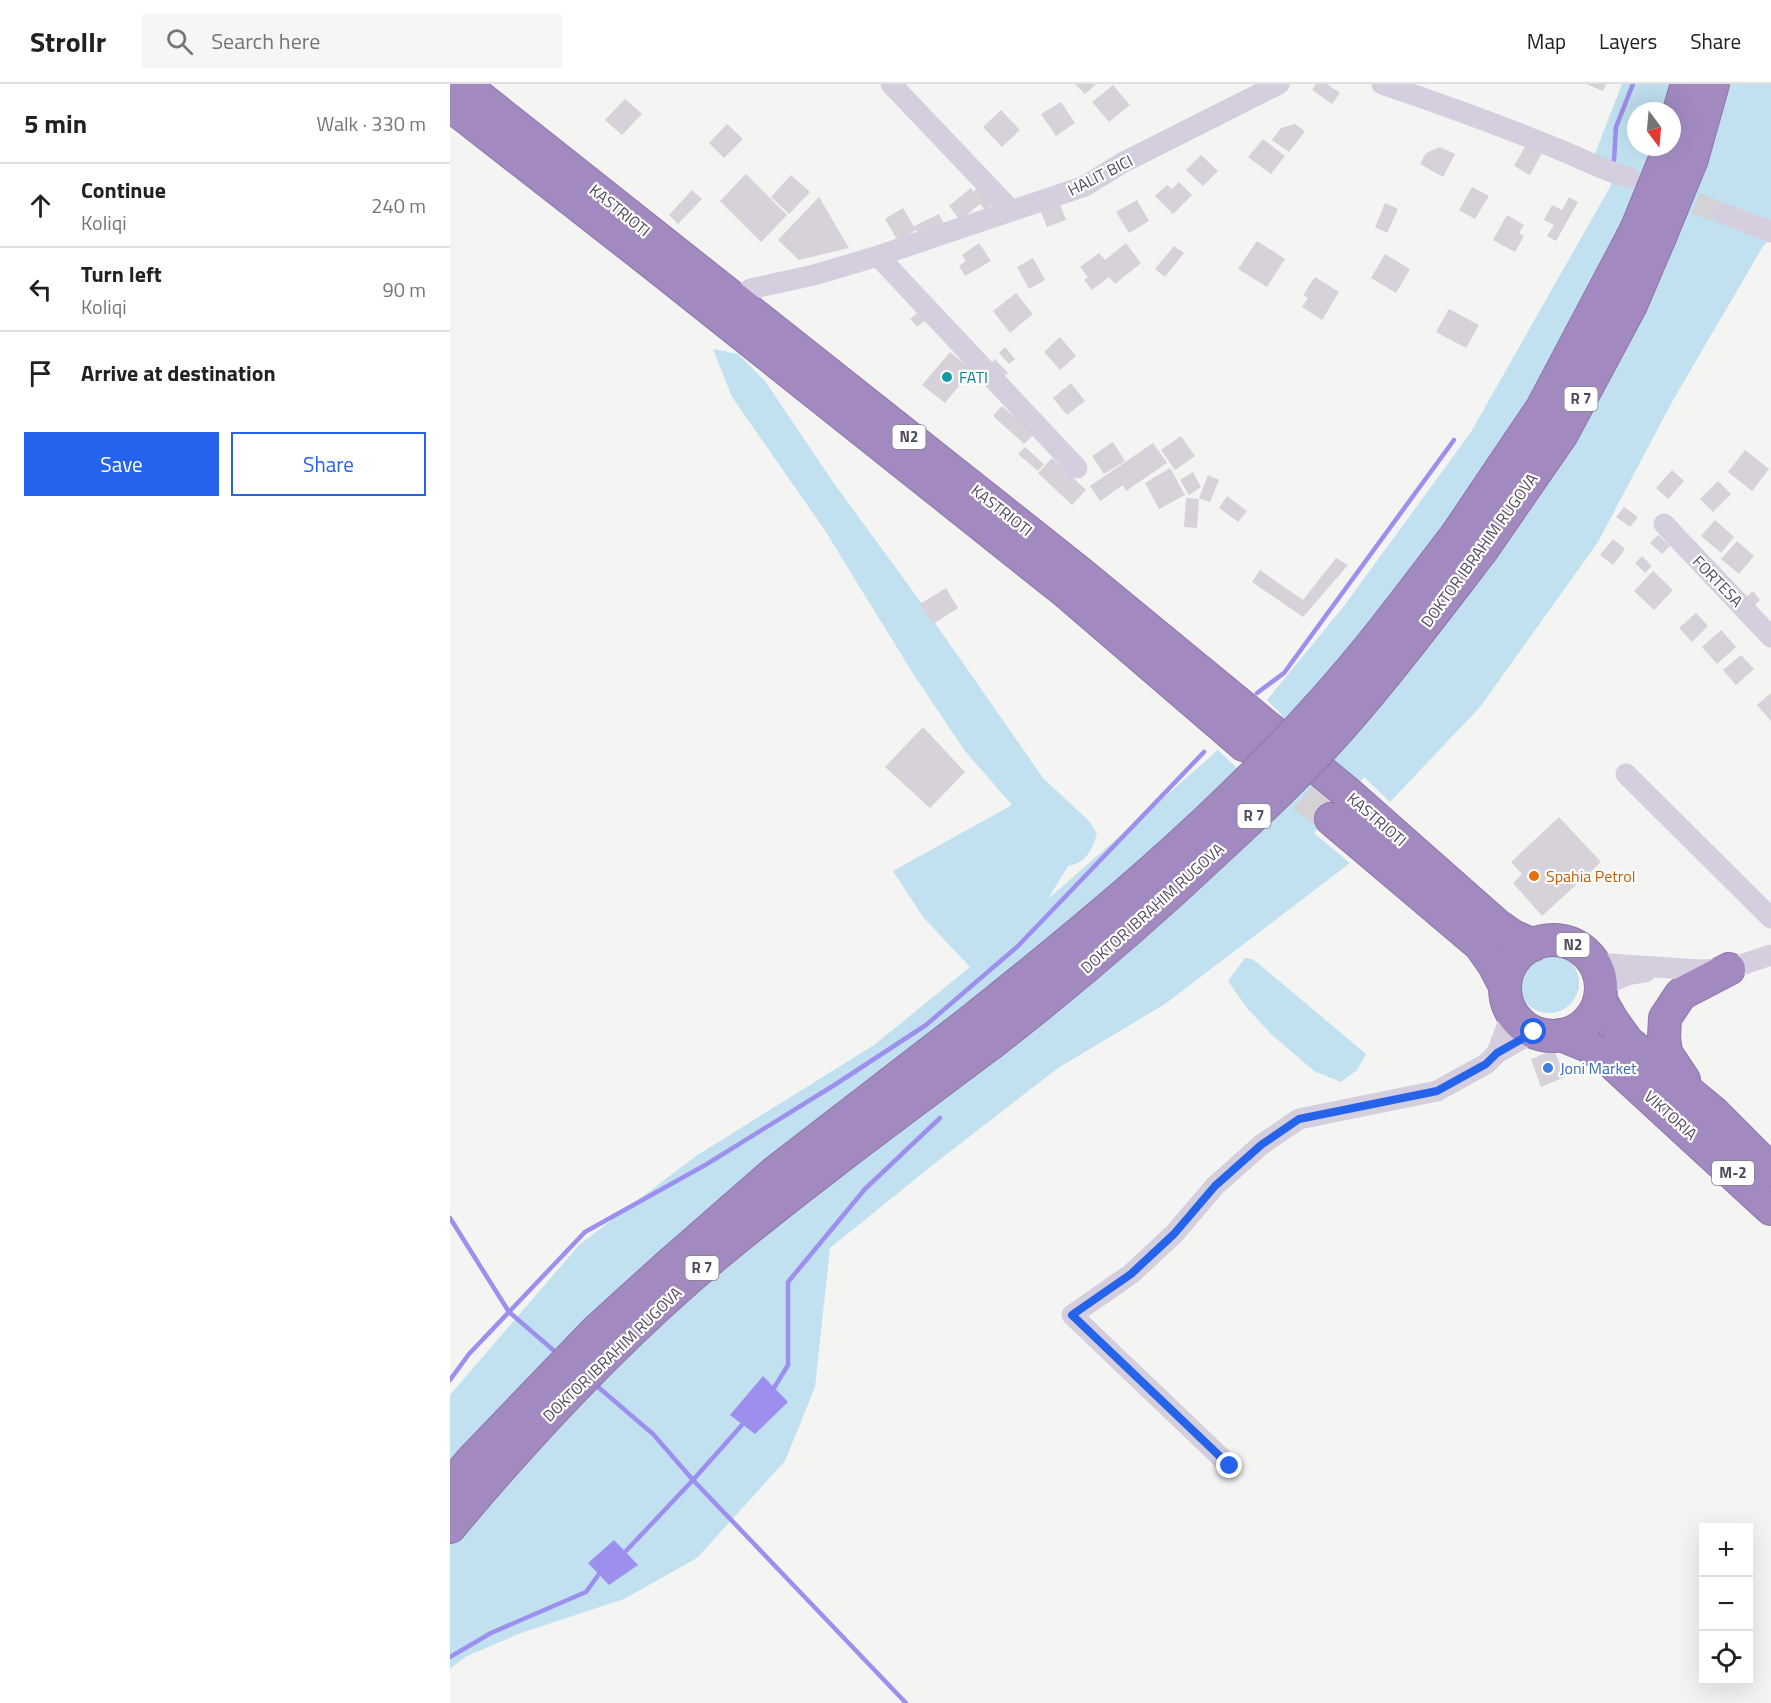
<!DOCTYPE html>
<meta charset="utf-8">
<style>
:root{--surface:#fff;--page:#f6f6f6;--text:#202124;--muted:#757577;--line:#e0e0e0;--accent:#2563eb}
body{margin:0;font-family:"Titillium Web",sans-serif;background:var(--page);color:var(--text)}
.controls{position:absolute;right:18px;bottom:18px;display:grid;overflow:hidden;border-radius:0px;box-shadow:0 6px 24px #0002}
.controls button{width:54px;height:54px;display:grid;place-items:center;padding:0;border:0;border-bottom:2px solid var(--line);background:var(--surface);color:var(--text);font:30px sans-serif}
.compass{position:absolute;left:1177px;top:18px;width:54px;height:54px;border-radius:50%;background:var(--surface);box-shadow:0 6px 24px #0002;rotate:164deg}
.stop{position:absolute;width:18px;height:18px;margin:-14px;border:4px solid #2563eb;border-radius:50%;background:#fff}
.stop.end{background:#2563eb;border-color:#fff;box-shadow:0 2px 6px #0008}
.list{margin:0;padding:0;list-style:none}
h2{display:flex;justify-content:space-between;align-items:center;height:78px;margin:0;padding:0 24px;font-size:26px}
h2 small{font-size:20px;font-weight:400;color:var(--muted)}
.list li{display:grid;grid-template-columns:39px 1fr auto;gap:18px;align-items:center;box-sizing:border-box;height:84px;padding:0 24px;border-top:2px solid var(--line)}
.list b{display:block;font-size:22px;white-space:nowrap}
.list p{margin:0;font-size:20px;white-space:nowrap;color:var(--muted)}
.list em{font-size:20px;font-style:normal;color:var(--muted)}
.actions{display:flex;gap:12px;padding:18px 24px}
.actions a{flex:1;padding:14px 0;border:2px solid var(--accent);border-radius:0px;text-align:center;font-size:21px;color:var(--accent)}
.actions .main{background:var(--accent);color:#fff}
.icon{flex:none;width:33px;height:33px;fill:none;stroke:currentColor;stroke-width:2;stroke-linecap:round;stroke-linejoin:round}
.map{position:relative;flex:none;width:1321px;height:1619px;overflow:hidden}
header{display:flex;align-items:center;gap:36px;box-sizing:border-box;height:84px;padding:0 30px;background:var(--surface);border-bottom:2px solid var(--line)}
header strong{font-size:28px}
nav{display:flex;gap:33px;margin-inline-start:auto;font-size:21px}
.search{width:420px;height:54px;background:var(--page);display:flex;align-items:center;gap:15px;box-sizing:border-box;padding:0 21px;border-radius:0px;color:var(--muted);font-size:22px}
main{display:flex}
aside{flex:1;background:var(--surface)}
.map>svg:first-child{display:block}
.green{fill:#c1e1f0;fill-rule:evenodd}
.water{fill:#9d8fed}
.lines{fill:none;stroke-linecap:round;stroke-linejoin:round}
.stream{stroke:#9d8fed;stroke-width:4.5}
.building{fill:#d7d1d9}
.minor-tunnel{stroke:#d4d2d5;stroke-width:21;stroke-dasharray:21 10;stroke-linecap:butt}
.highway-tunnel{stroke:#d4d2d5;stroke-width:32;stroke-dasharray:32 16;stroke-linecap:butt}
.highway-casing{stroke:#8e75ac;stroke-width:34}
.minor{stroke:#d5cede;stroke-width:21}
.highway{stroke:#a28ac0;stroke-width:32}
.highway-bridge-casing{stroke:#8e75ac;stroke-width:34;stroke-linecap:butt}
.highway-bridge{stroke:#a28ac0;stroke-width:32}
.route{stroke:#2563eb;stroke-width:8}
.culture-dot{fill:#0f9aa8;stroke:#fff;stroke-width:2}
.food-dot{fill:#e8710a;stroke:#fff;stroke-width:2}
.shop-dot{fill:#3f7fe0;stroke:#fff;stroke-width:2}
.labels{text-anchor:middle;stroke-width:4.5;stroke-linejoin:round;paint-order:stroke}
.shield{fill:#fff;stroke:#868090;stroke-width:1.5}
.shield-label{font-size:15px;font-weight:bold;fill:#524960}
.street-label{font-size:16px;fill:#524960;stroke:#fff}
.culture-label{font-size:16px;fill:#0d838f;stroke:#fff;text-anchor:start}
.food-label{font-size:16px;fill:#c56008;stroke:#fff;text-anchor:start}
.shop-label{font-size:16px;fill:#366cbe;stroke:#fff;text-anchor:start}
</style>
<header>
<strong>Strollr</strong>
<div class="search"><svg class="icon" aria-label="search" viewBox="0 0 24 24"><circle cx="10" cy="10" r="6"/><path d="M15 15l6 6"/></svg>Search here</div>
<nav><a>Map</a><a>Layers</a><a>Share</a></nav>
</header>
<main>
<aside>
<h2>5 min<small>Walk · 330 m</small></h2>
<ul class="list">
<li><svg class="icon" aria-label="ahead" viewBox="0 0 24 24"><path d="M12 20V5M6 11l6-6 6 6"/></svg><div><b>Continue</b><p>Koliqi</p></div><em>240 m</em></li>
<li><svg class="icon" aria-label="left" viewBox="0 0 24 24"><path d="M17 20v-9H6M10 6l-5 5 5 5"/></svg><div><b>Turn left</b><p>Koliqi</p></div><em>90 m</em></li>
<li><svg class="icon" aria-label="arrive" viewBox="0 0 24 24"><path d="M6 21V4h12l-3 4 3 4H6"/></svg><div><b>Arrive at destination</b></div></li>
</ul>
<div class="actions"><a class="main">Save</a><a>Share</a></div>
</aside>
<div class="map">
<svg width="1321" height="1619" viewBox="0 0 1321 1619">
<rect width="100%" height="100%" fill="#f4f4f2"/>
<g class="green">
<path d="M1172,0H1321V153L1312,164L1222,318L1148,458L1030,623L940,718L914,693L864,749L900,779L715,920L608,984L484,1080L380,1164L365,1303L335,1377L247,1474L174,1515L71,1549L15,1573L0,1585V1311L129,1161L246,1072L424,961L520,883L473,833L443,787L562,721L515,667L462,588L374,445L282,313L263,265L288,270L315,297L383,398L462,506L593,694L639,737L647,750C642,766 636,779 618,782L598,815L768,666L788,685L832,631L817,616L894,522L1021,348L1160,103L1169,82L1144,72ZM1186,27H1222V63H1186Z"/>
<circle cx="1099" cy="899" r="30"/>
<polygon points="795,874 802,875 809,880 916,970 907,986 891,998 864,987 821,950 797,924 778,897"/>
</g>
<g class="water">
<polygon points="313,1292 338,1318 305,1350 280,1331"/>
<polygon points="164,1456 188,1481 159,1501 138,1479"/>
</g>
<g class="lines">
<g class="stream">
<polyline points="1164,76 1166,43 1183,0"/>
<polyline points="807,609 834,589 1004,356"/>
<polyline points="0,1134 59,1228 109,1271"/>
<polyline points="0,1296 19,1270 135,1148 257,1080 386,1000 476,941 568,862 754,668"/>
<polyline points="148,1303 203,1350 243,1396 456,1619"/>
<polyline points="324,1304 338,1281 338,1198 415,1105 490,1034"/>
<polyline points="175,1468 243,1396 292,1341"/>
<polyline points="0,1573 41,1549 136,1508 149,1490"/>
</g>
</g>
<g class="building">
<polygon points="625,0 646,0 635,10"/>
<polygon points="866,0 877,0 890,9 882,20 862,6"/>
<polygon points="1136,0 1156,0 1153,7"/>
<polygon points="663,1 680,21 659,38 642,18"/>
<polygon points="175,15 192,30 172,51 155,36"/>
<polygon points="611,18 625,39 606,52 591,30"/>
<polygon points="551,26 570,46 552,63 533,43"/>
<polygon points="277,40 293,55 274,74 259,59"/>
<polygon points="845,40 855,47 839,68 822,56 831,44"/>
<polygon points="813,55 835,72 821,90 798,73"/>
<polygon points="1076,61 1092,69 1080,91 1064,82"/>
<polygon points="990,63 1005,70 993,93 970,80 976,69"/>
<polygon points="751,71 768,87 753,102 736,86"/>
<polygon points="296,90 337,131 311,158 270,117"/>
<polygon points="341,91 360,108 339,130 321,113"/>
<polygon points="729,98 742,111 723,130 705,112 717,101 722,105"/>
<polygon points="533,100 547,117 535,126 530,120 510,136 499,122 521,104 523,108"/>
<polygon points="1022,103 1039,112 1025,135 1009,126"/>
<polygon points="242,106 252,115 228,140 219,131"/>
<polygon points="369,113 399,164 349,176 328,156"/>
<polygon points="1119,113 1128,118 1106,157 1097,152 1104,141 1094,136 1102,121 1112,126"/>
<polygon points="687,116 699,137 679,149 666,128"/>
<polygon points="609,118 616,136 597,143 590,125"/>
<polygon points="935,119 948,125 937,149 925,143"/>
<polygon points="453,124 466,146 448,157 435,135"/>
<polygon points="489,130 494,140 469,152 464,142"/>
<polygon points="1057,131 1074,141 1069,149 1074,152 1065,168 1043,156"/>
<polygon points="807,157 835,175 817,203 788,185"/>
<polygon points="529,159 541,177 515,192 509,182 516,177 512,171"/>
<polygon points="676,159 691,179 665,200 659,193 642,206 634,196 638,193 630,183 649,169 655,176"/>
<polygon points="724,162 734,169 715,193 705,185"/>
<polygon points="935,170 960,185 946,209 921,194"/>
<polygon points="583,174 595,196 579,205 567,183"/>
<polygon points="865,193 889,208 872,236 852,223 858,214 853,211"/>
<polygon points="566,209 583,230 560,249 543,227"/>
<polygon points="999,225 1029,241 1016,264 986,248"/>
<polygon points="470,227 477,235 467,243 460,235"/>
<polygon points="610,253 626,272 610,286 594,268"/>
<polygon points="555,263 565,275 559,280 549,269"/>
<polygon points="500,268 522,286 495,319 472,301"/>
<polygon points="545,275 558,289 552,294 539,281"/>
<polygon points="621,299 635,317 617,331 603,314"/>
<polygon points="552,322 584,350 574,360 543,332"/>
<polygon points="731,352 745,372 725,386 711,366"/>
<polygon points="663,358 675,377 654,390 642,372"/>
<polygon points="703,359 717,379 676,407 673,401 650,417 640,402"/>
<polygon points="575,363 594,380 588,387 568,370"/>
<polygon points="1295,366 1319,385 1302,407 1278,388"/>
<polygon points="602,374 636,406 622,421 588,389"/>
<polygon points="720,384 735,411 709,425 695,399"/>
<polygon points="1222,386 1234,397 1218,415 1206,404"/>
<polygon points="743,388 751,403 739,411 730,396"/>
<polygon points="758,391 769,396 760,418 749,414"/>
<polygon points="1268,397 1281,410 1263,428 1250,415"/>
<polygon points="777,412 797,427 788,438 769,424"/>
<polygon points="736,414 749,415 747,444 734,443"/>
<polygon points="1174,423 1188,433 1180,443 1166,433"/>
<polygon points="1265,436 1284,453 1271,469 1251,452"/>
<polygon points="1208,451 1220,462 1212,470 1200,459"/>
<polygon points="1163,455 1175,465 1163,481 1150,471"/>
<polygon points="1287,457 1304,472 1289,490 1271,475"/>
<polygon points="1192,472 1202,482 1195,489 1185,479"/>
<polygon points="886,474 898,481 853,533 802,498 810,486 853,516"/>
<polygon points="1203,487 1223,506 1204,526 1184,507"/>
<polygon points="496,504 508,524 483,540 470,520"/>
<polygon points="1303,507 1310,516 1300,526 1291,518"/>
<polygon points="1246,529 1258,542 1242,558 1229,544"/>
<polygon points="1271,546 1286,563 1267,580 1252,563"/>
<polygon points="1291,571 1304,585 1286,601 1273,586"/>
<polygon points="1321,609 1321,637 1307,621"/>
<polygon points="473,643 515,688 480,724 435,683"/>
<polygon points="1109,733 1151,778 1092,832 1063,799 1072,790 1061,778"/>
<polygon points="1104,966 1115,993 1091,1003 1081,975"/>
</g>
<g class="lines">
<polyline class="minor-tunnel" points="1217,108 1272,129"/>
<polyline class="highway-tunnel" points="817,681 881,735"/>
<g class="highway-casing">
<g id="highway">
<polyline points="13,0 629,488 900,711 1047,841 1063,852 1083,861"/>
<polyline points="0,21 205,181 617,509 794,661"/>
<polyline points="1222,51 1237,0"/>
<polyline points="1242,75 1263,0"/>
<polyline points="1007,450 1092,324 1186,146"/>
<polyline points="1032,466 1112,350 1181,221 1210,153"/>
<polyline points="881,735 1030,861 1044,881 1055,902"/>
<circle cx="1103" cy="904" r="48"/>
<polyline points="1150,915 1162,936 1177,957 1263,1028 1321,1086"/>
<polyline points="1111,951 1138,962 1159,976 1321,1125"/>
<polyline points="1234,996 1216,969 1214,953 1215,934 1231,910 1279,885"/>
<polyline points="0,1402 22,1376 147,1246 221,1179 324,1089 521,937"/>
<path d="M0,1443C81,1346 168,1253 266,1171C354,1098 447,1030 539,961"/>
</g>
</g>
<g class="minor">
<polyline points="441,0 561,126"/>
<path d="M932,0C994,21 1055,43 1115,68C1137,77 1157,88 1180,94"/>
<polyline points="1272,129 1321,148"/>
<polyline points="428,172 627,384"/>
<polyline points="289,218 300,205 364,191 428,172 635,102 672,79 829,0"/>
<polyline points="1214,440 1321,553"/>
<polyline points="1176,690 1321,834"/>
<polyline points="1144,879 1250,886 1279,885 1321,871"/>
<polyline points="1151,902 1177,891 1195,888"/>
<polyline points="1047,969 1062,929"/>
<polyline points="780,1382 622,1231 681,1190 724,1150 765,1102 811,1061 849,1035 987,1007 1036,980 1047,969 1084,948"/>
</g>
<use href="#highway" class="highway"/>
<g class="highway-bridge-casing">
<g id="highway-bridge">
<polyline points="1186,146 1217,70"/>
<polyline points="1210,153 1242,75"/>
<path d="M521,937C644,839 766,738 871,620C920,566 963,508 1007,450"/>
<path d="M539,961C618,900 694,835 767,766C809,727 852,687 890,644C940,587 986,526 1032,466"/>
</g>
</g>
<use href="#highway-bridge" class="highway-bridge"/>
</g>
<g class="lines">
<polyline class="route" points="780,1382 622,1231 681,1190 724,1150 765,1102 811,1061 849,1035 987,1007 1036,980 1047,969 1084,948"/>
</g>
<circle class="culture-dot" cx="497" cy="293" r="6"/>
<circle class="food-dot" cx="1084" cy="792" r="6"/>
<circle class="shop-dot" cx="1098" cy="984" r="6"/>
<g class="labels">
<g class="shield">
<rect x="1114.5" y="303" width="33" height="24" rx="4.5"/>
<rect x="442.5" y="341" width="33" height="24" rx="4.5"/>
<rect x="787.5" y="720" width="33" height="24" rx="4.5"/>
<rect x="1106.5" y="849" width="33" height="24" rx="4.5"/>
<rect x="1262" y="1077" width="42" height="24" rx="4.5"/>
<rect x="235.5" y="1172" width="33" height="24" rx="4.5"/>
</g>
<g class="shield-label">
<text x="1131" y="320">R 7</text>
<text x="459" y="358">N2</text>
<text x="804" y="737">R 7</text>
<text x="1123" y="866">N2</text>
<text x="1283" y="1094">M-2</text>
<text x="252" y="1189">R 7</text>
</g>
<g class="street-label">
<text transform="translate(650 91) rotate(-27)" y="6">HALIT BICI</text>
<text transform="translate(170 126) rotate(39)" y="6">KASTRIOTI</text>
<text transform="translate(552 426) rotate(38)" y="6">KASTRIOTI</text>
<text transform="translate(1029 466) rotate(-54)" y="6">DOKTOR IBRAHIM RUGOVA</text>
<text transform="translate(1268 497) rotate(46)" y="6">FORTESA</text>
<text transform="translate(927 735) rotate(41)" y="6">KASTRIOTI</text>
<text transform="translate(702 824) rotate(-42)" y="6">DOKTOR IBRAHIM RUGOVA</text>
<text transform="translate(1221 1031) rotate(42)" y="6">VIKTORIA</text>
<text transform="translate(162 1270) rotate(-44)" y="6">DOKTOR IBRAHIM RUGOVA</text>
</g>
<g class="culture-label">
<text x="509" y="299">FATI</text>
</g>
<g class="food-label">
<text x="1096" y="798">Spahia Petrol</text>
</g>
<g class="shop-label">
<text x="1110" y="990">Joni Market</text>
</g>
</g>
</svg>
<div class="controls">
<button>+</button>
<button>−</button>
<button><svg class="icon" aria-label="locate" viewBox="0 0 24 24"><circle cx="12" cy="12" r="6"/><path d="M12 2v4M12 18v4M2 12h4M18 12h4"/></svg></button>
</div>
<svg class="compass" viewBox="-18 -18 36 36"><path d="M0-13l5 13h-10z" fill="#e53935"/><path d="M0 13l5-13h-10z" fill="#757577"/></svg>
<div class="stop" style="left:1084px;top:948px"></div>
<div class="stop end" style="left:780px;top:1382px"></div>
</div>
</main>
